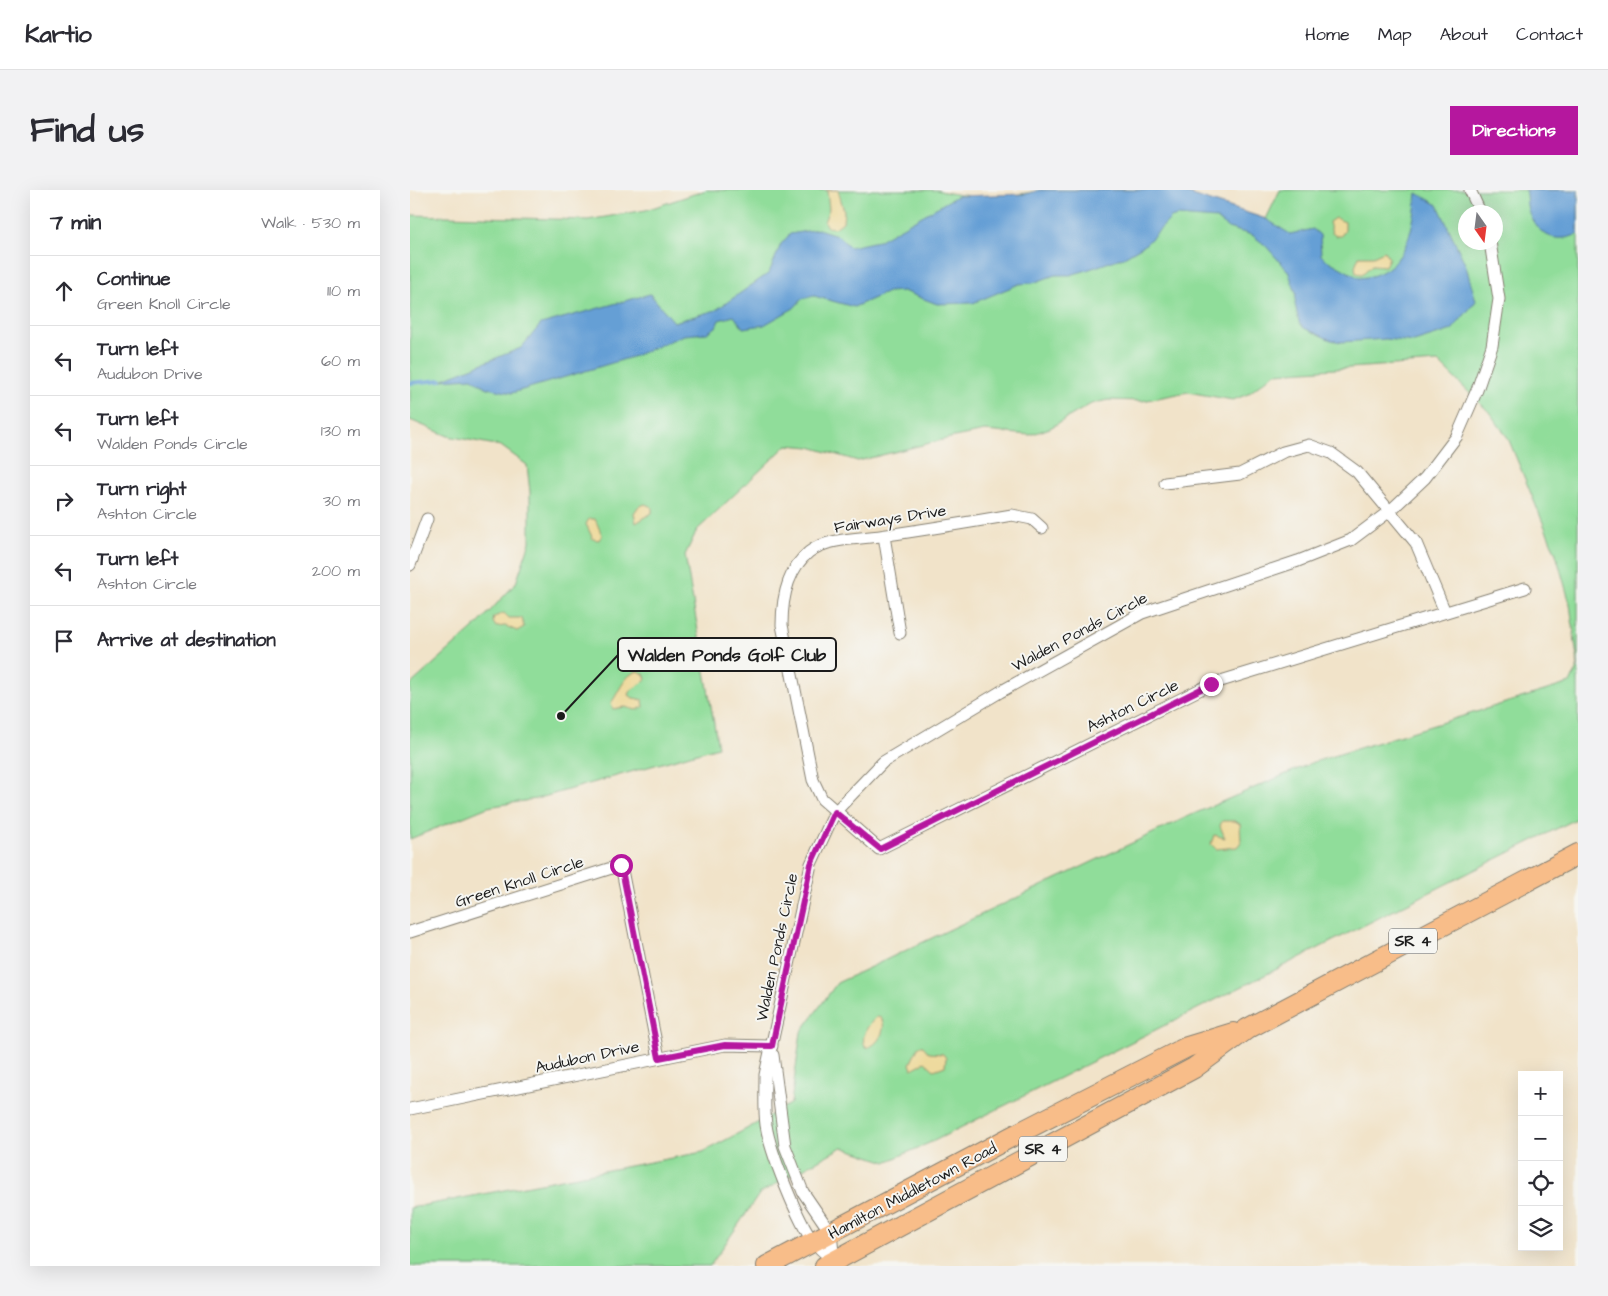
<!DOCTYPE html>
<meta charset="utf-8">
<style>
:root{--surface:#fff;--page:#f2f2f3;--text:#2b2b33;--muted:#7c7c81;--line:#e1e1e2;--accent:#b5179e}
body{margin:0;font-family:"Architects Daughter",sans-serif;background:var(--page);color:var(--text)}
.controls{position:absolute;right:15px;bottom:15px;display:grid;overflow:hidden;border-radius:0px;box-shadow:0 5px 20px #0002}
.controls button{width:45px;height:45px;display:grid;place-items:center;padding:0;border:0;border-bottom:1px solid var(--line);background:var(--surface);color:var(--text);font:25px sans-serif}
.compass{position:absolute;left:1048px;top:15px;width:45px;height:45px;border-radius:50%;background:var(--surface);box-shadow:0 5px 20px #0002;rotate:166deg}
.stop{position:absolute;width:15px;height:15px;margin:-11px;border:4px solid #b5179e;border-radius:50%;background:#fff}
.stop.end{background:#b5179e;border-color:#fff;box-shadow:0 1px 5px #0008}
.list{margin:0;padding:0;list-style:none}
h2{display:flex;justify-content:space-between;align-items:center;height:65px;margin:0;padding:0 20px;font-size:21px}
h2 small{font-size:16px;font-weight:400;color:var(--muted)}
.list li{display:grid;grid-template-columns:32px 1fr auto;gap:15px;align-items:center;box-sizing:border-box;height:70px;padding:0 20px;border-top:1px solid var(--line)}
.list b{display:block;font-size:19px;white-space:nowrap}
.list p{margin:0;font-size:16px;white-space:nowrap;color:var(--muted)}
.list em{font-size:16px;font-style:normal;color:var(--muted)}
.icon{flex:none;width:28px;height:28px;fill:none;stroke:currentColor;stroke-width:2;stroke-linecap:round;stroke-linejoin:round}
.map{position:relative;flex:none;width:1168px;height:1076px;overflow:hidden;border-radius:0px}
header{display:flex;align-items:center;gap:30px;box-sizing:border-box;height:70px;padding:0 25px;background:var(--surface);border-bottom:1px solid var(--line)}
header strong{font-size:24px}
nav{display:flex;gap:28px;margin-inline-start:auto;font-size:18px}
.intro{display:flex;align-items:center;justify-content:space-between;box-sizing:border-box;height:120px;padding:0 30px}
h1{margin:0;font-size:35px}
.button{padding:12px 22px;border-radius:0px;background:var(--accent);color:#fff;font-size:18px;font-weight:700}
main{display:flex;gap:30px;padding:0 30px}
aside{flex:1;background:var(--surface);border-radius:0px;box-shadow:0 5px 20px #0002}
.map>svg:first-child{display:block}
.green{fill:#90dd9a;stroke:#567c5b;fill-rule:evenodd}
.sand{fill:#eeda9e;stroke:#857b5d}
.water{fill:#659fd5;stroke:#405e78}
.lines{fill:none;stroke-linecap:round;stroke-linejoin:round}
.stream{stroke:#659fd5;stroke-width:4}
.street-casing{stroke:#868072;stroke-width:13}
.highway-casing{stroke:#868072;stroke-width:22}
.street{stroke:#fff;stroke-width:11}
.highway{stroke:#f8bd89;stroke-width:20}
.route{stroke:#b5179e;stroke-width:6}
.labels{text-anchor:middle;stroke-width:4;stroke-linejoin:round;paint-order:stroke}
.shield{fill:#f6f6f2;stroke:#5d5d5c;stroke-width:1}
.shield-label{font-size:15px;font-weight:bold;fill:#1c1c1c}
.street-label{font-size:16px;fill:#1c1c1c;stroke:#f6f6f2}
.leader{fill:none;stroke:#1c1c1c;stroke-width:2}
.callout-dot{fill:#1c1c1c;stroke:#f6f6f2;stroke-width:2}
.callout{fill:#f6f6f2;stroke:#1c1c1c;stroke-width:2}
.callout-label{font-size:18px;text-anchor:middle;font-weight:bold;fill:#1c1c1c}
</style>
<header>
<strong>Kartio</strong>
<nav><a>Home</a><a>Map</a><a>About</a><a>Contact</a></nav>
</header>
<div class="intro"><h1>Find us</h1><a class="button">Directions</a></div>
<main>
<aside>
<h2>7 min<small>Walk · 530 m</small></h2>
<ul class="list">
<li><svg class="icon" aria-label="ahead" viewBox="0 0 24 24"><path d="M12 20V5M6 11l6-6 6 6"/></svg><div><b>Continue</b><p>Green Knoll Circle</p></div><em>110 m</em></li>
<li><svg class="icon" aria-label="left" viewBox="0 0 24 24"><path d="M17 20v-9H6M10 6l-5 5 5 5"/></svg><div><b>Turn left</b><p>Audubon Drive</p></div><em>60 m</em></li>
<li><svg class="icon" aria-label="left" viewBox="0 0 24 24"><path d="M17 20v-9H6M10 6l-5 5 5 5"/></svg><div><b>Turn left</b><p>Walden Ponds Circle</p></div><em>130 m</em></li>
<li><svg class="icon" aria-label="right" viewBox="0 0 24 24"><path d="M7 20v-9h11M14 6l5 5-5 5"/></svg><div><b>Turn right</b><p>Ashton Circle</p></div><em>30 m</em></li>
<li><svg class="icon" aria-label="left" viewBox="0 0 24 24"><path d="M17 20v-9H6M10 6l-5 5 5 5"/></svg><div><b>Turn left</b><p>Ashton Circle</p></div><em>200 m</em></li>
<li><svg class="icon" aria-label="arrive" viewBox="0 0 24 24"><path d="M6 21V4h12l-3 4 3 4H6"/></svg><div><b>Arrive at destination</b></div></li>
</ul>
</aside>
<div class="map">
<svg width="1168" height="1076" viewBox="0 0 1168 1076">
<rect width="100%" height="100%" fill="#f6f6f2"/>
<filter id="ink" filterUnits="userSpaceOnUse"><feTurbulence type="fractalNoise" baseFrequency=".02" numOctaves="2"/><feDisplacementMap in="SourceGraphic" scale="10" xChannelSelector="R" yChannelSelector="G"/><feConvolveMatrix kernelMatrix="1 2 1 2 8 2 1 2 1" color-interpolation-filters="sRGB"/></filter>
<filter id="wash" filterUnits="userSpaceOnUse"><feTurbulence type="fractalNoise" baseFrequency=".0096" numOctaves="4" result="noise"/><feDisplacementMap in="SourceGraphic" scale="20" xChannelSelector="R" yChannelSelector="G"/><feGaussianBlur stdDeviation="1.12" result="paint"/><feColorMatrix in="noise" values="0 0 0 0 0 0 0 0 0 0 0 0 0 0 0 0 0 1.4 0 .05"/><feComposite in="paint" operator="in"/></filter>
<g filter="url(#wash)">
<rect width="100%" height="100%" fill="#f1e3c9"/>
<path class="green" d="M296,0H527C558,9 599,8 630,0H767L856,29L870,0H1168V628L526,950L476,972L432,957L350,1003L300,1076H0V1018L293,962L342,936L381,913L391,842L427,793L779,626L904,572L1160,493L1168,476L1160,414L1146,364L1098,248L1079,222L1028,172L865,183L838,204L823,210L778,202L732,211L698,210L681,214L640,238L620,245L575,241L544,247L448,271L400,257L377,255L287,340L275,365L308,557L126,609L78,617L0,649V495L69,433L106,393L120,352V302L117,275L91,256L38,246L0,230V25L178,30L236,20ZM1056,22H1086V52H1056Z"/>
<g class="sand">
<polygon points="417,0 428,0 434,21 433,32 425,38 417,37 414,32 419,19"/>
<polygon points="925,28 935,32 935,40 931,46 926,46 922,43 919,32"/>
<polygon points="974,61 979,68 975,76 962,75 952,84 946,83 945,76 949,66 963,66"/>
<polygon points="235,314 242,317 242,323 226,333 224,323 228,317"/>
<polygon points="179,329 185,329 192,345 189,350 183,349 176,334"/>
<polygon points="94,423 99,428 112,428 114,437 107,441 95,436 86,437 83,432 84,427"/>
<path d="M228,481L234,484L236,489L232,493L221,500L219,505L223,508L233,510L234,517L226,520L215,517L203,519L201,513C209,503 214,484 228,481Z"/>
<polygon points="812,631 825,631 830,634 831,652 827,657 806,659 801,654 804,645 815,648 810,636"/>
<path d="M467,827L471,828C478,838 468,856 456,858C449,848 458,834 467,827Z"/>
<polygon points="509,856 513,856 519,863 533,864 536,868 535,876 524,880 515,872 502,879 500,874"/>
</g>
<g class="water">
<path d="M630,0H767L856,29L880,44L903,39L910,45L911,65L915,69L949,88C995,85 1003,42 1007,3L1028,15L1056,76L1066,111L1042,140L1004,152L976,149L931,152L921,150L894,138L889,132L885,114L886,103L878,81L855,55L842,45L818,38L807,29L767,26L761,28L736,54L714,67L674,81L660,85H645L623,93L609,94L563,113L527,114L493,101L478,102L444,117L404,106L392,109L384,118L354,135L333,138L324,126L309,130L306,137L297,143L274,145L222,167L102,203L77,198L62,188L31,190L111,158L131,134L240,104L264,132L306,120L359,83L371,54L380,44L408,39L427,45L440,57L468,51L547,6L616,4Z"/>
<path d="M1115,0H1168V44C1144,55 1126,44 1118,20C1116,14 1117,6 1115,0Z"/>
</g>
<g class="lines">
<polyline class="stream" points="0,193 31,190"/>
</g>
</g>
<g filter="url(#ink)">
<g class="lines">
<g class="street-casing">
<g id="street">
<polyline points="1060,0 1070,22"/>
<polyline points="755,293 830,284 873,262 899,255 921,263 947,282 1006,353 1035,422"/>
<path d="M632,338L622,329L602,325C561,332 519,339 477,345C454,349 418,347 399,362C377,380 372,408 372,435L403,590L412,609L469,659L801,494L1115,398"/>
<polyline points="474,346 490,443"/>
<polyline points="0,375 17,329"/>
<polyline points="0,742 211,675 249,868"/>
<polyline points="363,865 375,956 393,1002 421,1043 424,1073"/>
<polyline points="0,919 315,855 362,856"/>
<path d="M424,1071C417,1065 410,1059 404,1053C388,1032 360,962 356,935C354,919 355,902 355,885L401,674L425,622L473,572L590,502L732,423L888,371L941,350L981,320L1015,288L1047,246L1067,200L1082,156L1089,109L1080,52"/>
</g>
</g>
<g class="highway-casing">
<g id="highway">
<polyline points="357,1076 601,947 777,857 823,843"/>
<polyline points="415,1076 784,878 837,839 1168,664"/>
</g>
</g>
<use href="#street" class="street"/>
<use href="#highway" class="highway"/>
</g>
</g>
<g class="lines" filter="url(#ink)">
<polyline class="route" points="211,675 249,868 315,855 362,856 401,674 425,622 470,659 801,494"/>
</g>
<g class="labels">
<g class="shield">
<rect x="979" y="738.5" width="48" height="25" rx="4"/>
<rect x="609" y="946.5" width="48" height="25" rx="4"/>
</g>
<g class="shield-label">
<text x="1003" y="756">SR 4</text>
<text x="633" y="964">SR 4</text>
</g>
<g class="street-label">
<text transform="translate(480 328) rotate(-9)" y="6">Fairways Drive</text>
<text transform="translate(669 441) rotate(-28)" y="6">Walden Ponds Circle</text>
<text transform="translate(722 515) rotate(-26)" y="6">Ashton Circle</text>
<text transform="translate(109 691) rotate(-18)" y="6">Green Knoll Circle</text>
<text transform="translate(366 757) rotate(-78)" y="6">Walden Ponds Circle</text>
<text transform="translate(177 866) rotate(-12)" y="6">Audubon Drive</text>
<text transform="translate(502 1000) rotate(-28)" y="6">Hamilton Middletown Road</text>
</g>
</g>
<path class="leader" d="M151 526L208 465"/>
<circle class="callout-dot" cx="151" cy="526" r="5"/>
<rect class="callout" x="208" y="448" width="218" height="33" rx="5"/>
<g class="callout-label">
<text x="317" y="471">Walden Ponds Golf Club</text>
</g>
</svg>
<div class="controls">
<button>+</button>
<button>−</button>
<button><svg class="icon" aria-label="locate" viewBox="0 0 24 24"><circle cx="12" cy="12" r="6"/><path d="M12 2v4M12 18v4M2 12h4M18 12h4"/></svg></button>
<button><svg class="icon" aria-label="layers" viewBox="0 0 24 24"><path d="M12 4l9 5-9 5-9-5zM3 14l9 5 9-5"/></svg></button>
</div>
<svg class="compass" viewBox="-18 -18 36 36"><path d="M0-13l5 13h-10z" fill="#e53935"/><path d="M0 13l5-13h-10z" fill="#7c7c81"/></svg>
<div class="stop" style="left:211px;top:675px"></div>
<div class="stop end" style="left:801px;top:494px"></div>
</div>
</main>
